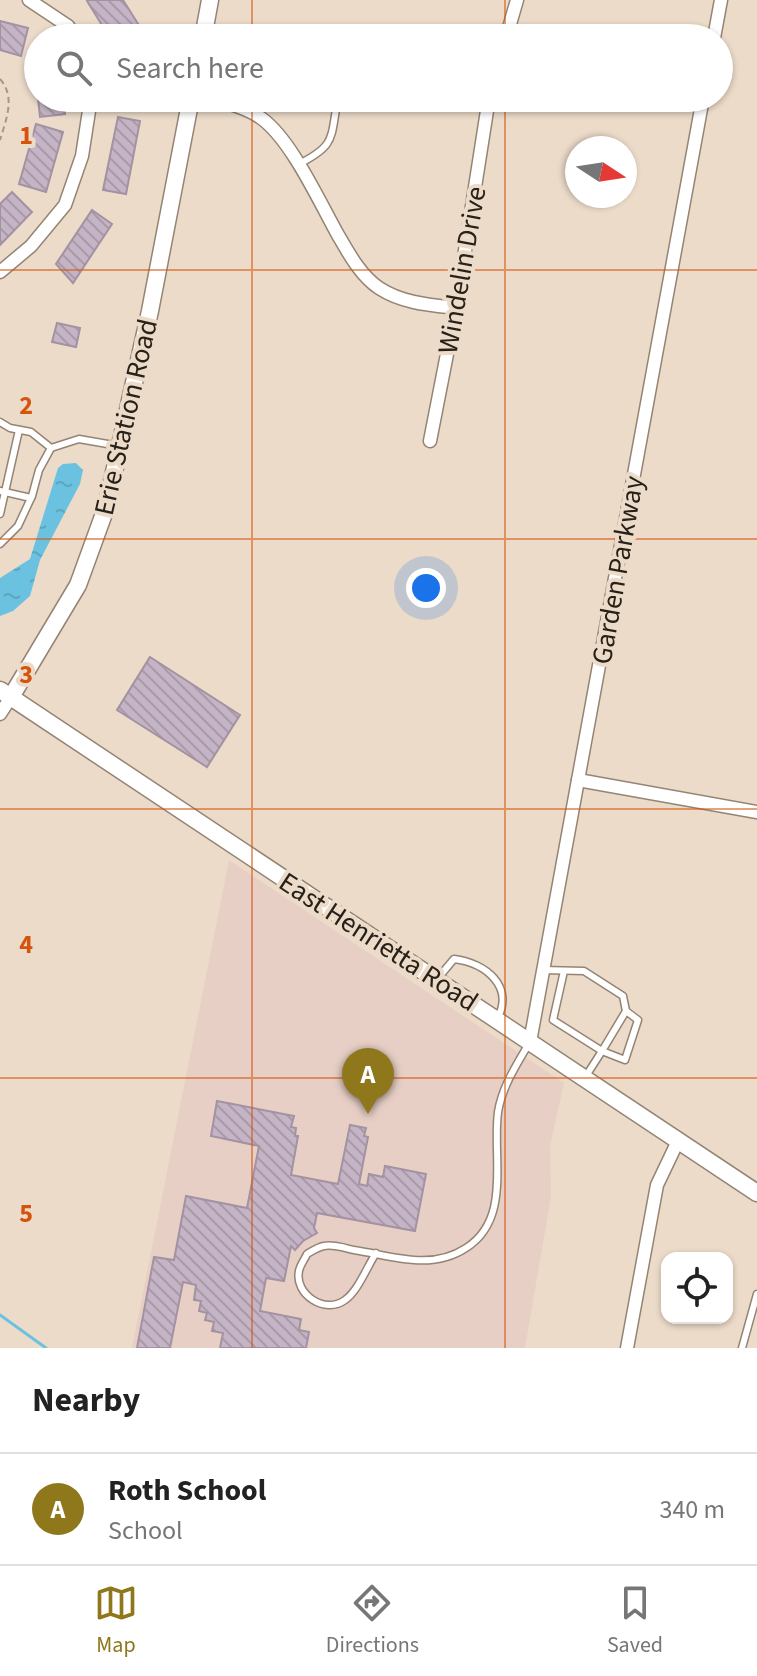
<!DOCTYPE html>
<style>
:root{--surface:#fff;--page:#f6f6f6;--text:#222;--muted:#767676;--line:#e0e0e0;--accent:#8f771c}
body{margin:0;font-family:"Source Sans 3",sans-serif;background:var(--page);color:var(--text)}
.controls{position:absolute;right:24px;bottom:24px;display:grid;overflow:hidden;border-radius:16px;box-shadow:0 2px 6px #0004}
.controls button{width:72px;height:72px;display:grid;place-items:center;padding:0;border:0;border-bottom:2px solid var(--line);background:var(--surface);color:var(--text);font:40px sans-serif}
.compass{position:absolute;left:565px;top:136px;width:72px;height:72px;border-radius:50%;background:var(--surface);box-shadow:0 2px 6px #0004;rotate:102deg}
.you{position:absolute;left:426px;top:588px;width:28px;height:28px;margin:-20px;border:6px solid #fff;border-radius:50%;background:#1a73e8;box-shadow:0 0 0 12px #1a73e833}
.badge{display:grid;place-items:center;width:52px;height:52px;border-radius:50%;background:var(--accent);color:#fff;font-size:26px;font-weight:700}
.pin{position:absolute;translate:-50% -66px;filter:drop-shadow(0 2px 4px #0008)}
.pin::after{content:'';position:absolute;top:42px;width:28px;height:24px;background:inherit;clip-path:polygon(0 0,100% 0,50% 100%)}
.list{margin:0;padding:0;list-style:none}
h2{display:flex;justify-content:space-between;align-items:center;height:104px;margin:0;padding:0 32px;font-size:34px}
h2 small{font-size:26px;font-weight:400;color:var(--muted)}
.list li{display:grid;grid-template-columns:52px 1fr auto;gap:24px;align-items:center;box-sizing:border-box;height:112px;padding:0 32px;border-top:2px solid var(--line)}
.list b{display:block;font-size:30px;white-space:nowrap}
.list p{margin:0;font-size:26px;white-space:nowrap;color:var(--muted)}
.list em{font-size:26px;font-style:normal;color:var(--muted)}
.icon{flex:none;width:44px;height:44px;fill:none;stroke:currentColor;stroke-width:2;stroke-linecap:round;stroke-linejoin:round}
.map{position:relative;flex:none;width:757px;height:1348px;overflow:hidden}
.search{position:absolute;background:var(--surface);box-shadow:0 2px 6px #0004;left:24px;right:24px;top:24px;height:88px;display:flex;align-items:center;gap:20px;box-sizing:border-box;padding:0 28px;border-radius:44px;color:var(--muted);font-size:30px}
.sheet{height:216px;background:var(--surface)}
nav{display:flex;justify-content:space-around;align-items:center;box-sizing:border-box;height:112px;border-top:2px solid var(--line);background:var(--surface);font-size:22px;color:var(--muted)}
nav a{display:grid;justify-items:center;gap:4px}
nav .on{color:var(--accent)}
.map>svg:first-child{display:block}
.education{fill:#e7cfc5}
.water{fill:url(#water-ripples)}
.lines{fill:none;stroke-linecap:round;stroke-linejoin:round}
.stream{stroke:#6bc2e0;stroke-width:3}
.building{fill:url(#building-back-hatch);stroke:#a292a2;stroke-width:2}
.lane-casing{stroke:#948474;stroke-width:9}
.street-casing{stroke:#948474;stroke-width:15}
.secondary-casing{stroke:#948474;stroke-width:19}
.path{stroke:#a5988a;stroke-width:2;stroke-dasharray:6 4;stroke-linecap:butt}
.lane{stroke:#fff;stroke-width:6}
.street{stroke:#fff;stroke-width:12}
.secondary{stroke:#fff;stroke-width:16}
.grid{fill:none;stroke:#d5530d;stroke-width:2;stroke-opacity:0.55}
.labels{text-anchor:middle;stroke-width:8;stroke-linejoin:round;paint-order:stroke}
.street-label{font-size:28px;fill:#27211a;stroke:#ecdbc9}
.grid-label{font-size:26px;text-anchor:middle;font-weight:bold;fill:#d5530d;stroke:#ecdbc9;stroke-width:8;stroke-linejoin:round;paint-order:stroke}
</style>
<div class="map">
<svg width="757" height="1348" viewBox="0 0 757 1348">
<defs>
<pattern id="water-ripples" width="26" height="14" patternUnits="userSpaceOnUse" patternTransform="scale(2)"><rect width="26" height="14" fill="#6bc2e0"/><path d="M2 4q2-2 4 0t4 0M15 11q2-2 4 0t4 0" fill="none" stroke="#5da6c0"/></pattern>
<pattern id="building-back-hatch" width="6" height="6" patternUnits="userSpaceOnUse" patternTransform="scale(2)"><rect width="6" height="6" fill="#c5b4c5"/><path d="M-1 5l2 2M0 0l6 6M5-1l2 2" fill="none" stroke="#a99aa9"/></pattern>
</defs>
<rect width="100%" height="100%" fill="#ecdbc9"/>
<polygon class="education" points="229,860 564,1083 550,1146 551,1196 525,1348 132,1348"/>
<polygon class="water" points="76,463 83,470 80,484 40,560 30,596 13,611 0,616 0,578 30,559 58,468 63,464"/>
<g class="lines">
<polyline class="stream" points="0,1315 46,1348"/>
</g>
<g class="building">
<polygon points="89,0 123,0 147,38 110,38 87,1"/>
<polygon points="0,21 28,28 21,56 0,50"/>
<polygon points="38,98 64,98 65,114 40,117"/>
<polygon points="118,117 140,121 126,194 103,190"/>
<polygon points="36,124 63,132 46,192 19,184"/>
<polygon points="12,192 32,212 0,245 0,204"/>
<polygon points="92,210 112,224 73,283 56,264"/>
<polygon points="57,323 80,328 76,347 52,342"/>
<polygon points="150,657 240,715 207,767 117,710"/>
<polygon points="217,1101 294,1116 291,1127 296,1128 295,1136 298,1136 291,1175 338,1184 350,1125 366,1128 364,1136 368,1137 359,1184 367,1186 369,1174 383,1177 385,1166 426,1174 415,1231 317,1213 314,1228 317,1233 303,1241 295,1250 291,1246 284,1281 266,1278 260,1311 301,1319 299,1330 309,1332 306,1348 220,1348 223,1333 212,1331 214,1322 205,1320 207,1313 199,1311 201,1301 194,1300 196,1285 183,1282 170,1348 137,1348 154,1257 174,1260 186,1196 247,1208 259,1146 211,1136"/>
</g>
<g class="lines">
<g class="lane-casing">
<g id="lane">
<path d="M297,165C337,145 330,139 338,98"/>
<polyline points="0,422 10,428 31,432 51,448"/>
<polyline points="0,491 31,498"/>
<polyline points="0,514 19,430"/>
<polyline points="0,544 18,526 32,496 39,470 51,448 79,439 119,446"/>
<polyline points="543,970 584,971 623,996 626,1011 638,1020 625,1060 602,1051 586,1076"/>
<polyline points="564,971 553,1020 602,1051 626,1011"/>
<path d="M438,978L454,959C486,963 515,987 497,1019"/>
<path d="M376,1253C367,1267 358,1291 345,1300C325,1315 294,1294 299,1271C300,1265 305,1259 307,1254C312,1251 318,1247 324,1246C332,1244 345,1248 354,1250C393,1256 431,1271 466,1248C512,1219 492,1157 498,1112C502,1087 516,1066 528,1045"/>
<polyline points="742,1348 757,1294"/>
</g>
</g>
<g class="street-casing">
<g id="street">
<polyline points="29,0 68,26 76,38"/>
<polyline points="506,38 517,0"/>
<polyline points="714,38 721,0"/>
<path d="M210,98C227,103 247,108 261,118C291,139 320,203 338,235C349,254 361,276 379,288C402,303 429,305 456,308"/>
<polyline points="0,272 31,246 65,205 82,156 91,98"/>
<polyline points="430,441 456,308 489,98"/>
<polyline points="0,714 11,697"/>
<polyline points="578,780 757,812"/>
<polyline points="530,1042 703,98"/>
<polyline points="627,1348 657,1185 678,1141"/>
</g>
</g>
<g class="secondary-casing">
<g id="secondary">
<polyline points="203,38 210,0"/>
<polyline points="0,690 757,1193"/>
<polyline points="11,697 78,585 106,508 150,311 191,98"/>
</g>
</g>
<path class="path" d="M0,79C16,97 6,120 0,140"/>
<use href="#lane" class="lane"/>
<use href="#street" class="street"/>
<use href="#secondary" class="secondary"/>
</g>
<path class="grid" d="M252,0V38M505,0V38M252,98V1348M505,98V1348M0,270H757M0,539H757M0,809H757M0,1078H757"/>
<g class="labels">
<g class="street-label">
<text transform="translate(461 270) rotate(-80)" y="10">Windelin Drive</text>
<text transform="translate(125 417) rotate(-77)" y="10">Erie Station Road</text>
<text transform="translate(617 570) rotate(-80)" y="10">Garden Parkway</text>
<text transform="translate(379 941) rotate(33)" y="10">East Henrietta Road</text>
</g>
</g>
<g class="grid-label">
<text x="26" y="144">1</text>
<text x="26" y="414">2</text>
<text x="26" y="683">3</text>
<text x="26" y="953">4</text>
<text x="26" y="1222">5</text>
</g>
</svg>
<div class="controls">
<button><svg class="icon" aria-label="locate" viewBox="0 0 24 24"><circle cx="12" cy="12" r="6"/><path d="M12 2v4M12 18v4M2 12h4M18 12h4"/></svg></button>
</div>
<svg class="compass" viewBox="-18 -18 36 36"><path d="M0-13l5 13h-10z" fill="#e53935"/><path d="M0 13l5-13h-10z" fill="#767676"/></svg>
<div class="you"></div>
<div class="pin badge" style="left:368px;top:1114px">A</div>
<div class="search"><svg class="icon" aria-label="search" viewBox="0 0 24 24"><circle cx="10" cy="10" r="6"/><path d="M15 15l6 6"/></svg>Search here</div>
</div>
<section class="sheet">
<h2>Nearby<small></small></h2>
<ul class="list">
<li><span class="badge">A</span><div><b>Roth School</b><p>School</p></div><em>340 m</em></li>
</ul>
</section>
<nav>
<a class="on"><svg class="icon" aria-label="map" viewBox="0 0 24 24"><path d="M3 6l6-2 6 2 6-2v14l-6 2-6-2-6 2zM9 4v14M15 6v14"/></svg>Map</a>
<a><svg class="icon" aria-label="directions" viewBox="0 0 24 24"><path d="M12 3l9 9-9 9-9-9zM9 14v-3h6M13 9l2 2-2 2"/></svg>Directions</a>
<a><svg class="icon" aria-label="saved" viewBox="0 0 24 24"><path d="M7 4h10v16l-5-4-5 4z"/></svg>Saved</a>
</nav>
